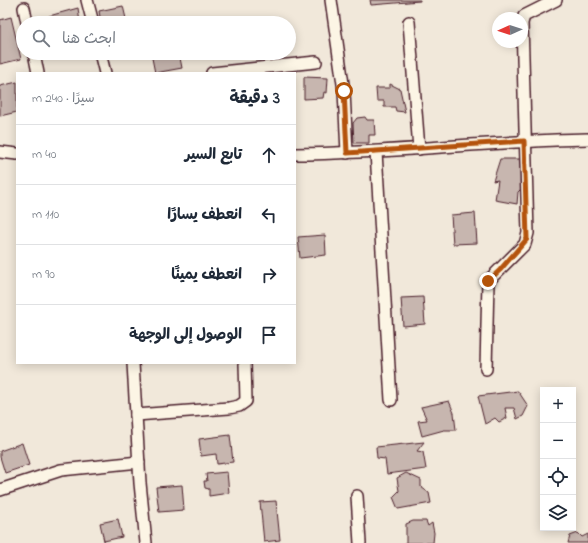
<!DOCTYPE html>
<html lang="ar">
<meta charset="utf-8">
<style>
:root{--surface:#fff;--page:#f6f6f7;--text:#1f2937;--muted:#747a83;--line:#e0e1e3}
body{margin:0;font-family:"Indie Flower","Playpen Sans Arabic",sans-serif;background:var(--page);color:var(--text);direction:rtl}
.controls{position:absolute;right:12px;bottom:12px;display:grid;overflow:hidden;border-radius:0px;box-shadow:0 2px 10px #0003}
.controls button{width:36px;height:36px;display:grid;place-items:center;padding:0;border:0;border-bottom:1px solid var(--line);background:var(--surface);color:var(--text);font:20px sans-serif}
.compass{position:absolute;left:492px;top:12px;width:36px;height:36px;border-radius:50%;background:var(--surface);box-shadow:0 2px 10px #0003;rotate:267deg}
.stop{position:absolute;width:12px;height:12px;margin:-9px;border:3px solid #b45309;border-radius:50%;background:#fff}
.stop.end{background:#b45309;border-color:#fff;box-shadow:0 1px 4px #0008}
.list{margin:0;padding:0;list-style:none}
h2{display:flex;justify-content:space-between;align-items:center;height:52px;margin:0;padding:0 16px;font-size:17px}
h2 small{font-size:13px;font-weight:400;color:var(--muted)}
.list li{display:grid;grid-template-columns:26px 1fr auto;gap:12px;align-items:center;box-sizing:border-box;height:60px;padding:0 16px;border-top:1px solid var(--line)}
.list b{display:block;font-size:15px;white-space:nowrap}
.list em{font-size:13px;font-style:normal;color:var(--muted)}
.icon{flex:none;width:22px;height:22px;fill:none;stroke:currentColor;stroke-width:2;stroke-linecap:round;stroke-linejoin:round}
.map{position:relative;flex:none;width:588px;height:543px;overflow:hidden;direction:ltr}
.search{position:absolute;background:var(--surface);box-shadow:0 2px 10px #0003;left:16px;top:16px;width:280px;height:44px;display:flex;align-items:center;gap:10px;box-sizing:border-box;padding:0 14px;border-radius:22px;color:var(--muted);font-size:15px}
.panel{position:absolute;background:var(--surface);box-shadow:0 2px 10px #0003;left:16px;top:72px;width:280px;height:292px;border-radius:0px;direction:rtl}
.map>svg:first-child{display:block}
.building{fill:#c7b6af;stroke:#4a1f2b}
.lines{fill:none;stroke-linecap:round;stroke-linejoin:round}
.minor-casing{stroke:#4a1f2b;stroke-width:14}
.minor{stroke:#fcf5e5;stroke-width:11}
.route{stroke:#b45309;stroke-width:5}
</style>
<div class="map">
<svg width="588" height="543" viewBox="0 0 588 543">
<rect width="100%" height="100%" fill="#f1e8da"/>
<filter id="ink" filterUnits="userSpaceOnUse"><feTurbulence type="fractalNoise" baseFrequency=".025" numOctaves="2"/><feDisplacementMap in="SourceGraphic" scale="8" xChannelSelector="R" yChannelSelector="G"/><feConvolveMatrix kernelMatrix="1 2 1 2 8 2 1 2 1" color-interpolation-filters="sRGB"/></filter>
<g filter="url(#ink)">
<g class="building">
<polygon points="370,0 420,0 420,1 371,5"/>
<polygon points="123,6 127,23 101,23 99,11"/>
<polygon points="78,8 80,23 50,23 49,16"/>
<polygon points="11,17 21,59 0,64 0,20"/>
<polygon points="151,53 179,53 182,68 155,73"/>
<polygon points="304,77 328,78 327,93 324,92 323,98 304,99"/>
<polygon points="17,82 17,112 0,116 0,86"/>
<polygon points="390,84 400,89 405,112 396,111 395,107 384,107 384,101 377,101 376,88 390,88"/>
<polygon points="365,117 367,120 374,120 375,135 369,135 369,143 354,143 353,123 357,118"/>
<polygon points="500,159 525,159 525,185 518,192 517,204 495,200 498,180 493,181"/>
<polygon points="475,213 477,243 453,244 451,215"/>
<polygon points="325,235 326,255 300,258 298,237"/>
<polygon points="423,297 425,324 403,326 401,298"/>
<polygon points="518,391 528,406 523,416 517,419 514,408 505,408 507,418 499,422 495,418 485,424 478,396"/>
<polygon points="449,401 454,413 456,430 444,430 422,436 418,421 427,420 421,407"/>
<polygon points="230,435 233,462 217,464 216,454 201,456 199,439"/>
<polygon points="424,442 417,451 423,452 426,469 387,474 385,459 377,458 376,447"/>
<polygon points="22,443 29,465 5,473 0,457 0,451"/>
<polygon points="227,472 229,493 209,496 209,489 205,488 204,481 207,481 206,474"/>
<polygon points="406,473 421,480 421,487 429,493 431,503 398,509 393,497 399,491 397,478"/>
<polygon points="182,485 184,510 159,512 156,487"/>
<polygon points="276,501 280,540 264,542 260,502"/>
<polygon points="118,519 122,537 104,541 100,523"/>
<polygon points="413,521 426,521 428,526 432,523 434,533 433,543 406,543 406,524"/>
<polygon points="578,533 582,537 588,534 588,543 568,543 570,536"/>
</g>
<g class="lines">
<g class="minor-casing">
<g id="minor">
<polyline points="87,0 93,23"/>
<polyline points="331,0 344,91 347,153"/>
<polyline points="24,8 27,23"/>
<polyline points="409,22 419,149"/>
<polyline points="34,53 38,73"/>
<polyline points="100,53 105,73"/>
<polyline points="212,73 316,62"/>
<polyline points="0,152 17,154"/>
<polyline points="376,152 391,400"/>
<path d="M295,154C393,153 490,141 588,139"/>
<polyline points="133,363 140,483 146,543"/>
<polyline points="486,369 488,281 525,244 528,233 522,23 524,16 556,0"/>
<polyline points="136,415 229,408 239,406 246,401 245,363"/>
<polyline points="0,490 61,470 139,462"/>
<polyline points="357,496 360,543"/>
</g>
</g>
<use href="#minor" class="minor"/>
</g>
</g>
<g class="lines" filter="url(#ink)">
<polyline class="route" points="344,91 347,153 524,141 527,239 500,270 488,281"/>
</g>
</svg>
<div class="controls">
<button>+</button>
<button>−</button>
<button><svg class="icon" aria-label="locate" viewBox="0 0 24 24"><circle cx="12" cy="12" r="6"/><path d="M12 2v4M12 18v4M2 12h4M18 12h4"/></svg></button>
<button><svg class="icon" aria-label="layers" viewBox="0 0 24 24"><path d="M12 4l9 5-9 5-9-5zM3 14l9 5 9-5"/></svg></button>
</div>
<svg class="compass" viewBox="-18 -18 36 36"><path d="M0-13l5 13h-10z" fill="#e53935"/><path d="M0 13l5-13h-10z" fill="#747a83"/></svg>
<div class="stop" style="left:344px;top:91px"></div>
<div class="stop end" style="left:488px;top:281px"></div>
<div class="search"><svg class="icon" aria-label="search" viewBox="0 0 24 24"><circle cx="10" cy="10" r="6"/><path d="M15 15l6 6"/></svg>ابحث هنا</div>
<section class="panel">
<h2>3 دقيقة<small>سيرًا · 240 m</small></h2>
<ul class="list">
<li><svg class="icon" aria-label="ahead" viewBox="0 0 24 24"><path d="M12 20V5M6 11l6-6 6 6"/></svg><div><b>تابع السير</b></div><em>40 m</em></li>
<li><svg class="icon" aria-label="left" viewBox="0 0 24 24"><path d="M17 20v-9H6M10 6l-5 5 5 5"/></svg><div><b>انعطف يسارًا</b></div><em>110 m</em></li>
<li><svg class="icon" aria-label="right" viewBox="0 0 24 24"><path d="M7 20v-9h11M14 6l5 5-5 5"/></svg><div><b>انعطف يمينًا</b></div><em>90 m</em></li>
<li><svg class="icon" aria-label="arrive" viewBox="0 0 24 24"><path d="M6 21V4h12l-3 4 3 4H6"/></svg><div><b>الوصول إلى الوجهة</b></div></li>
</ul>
</section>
</div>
